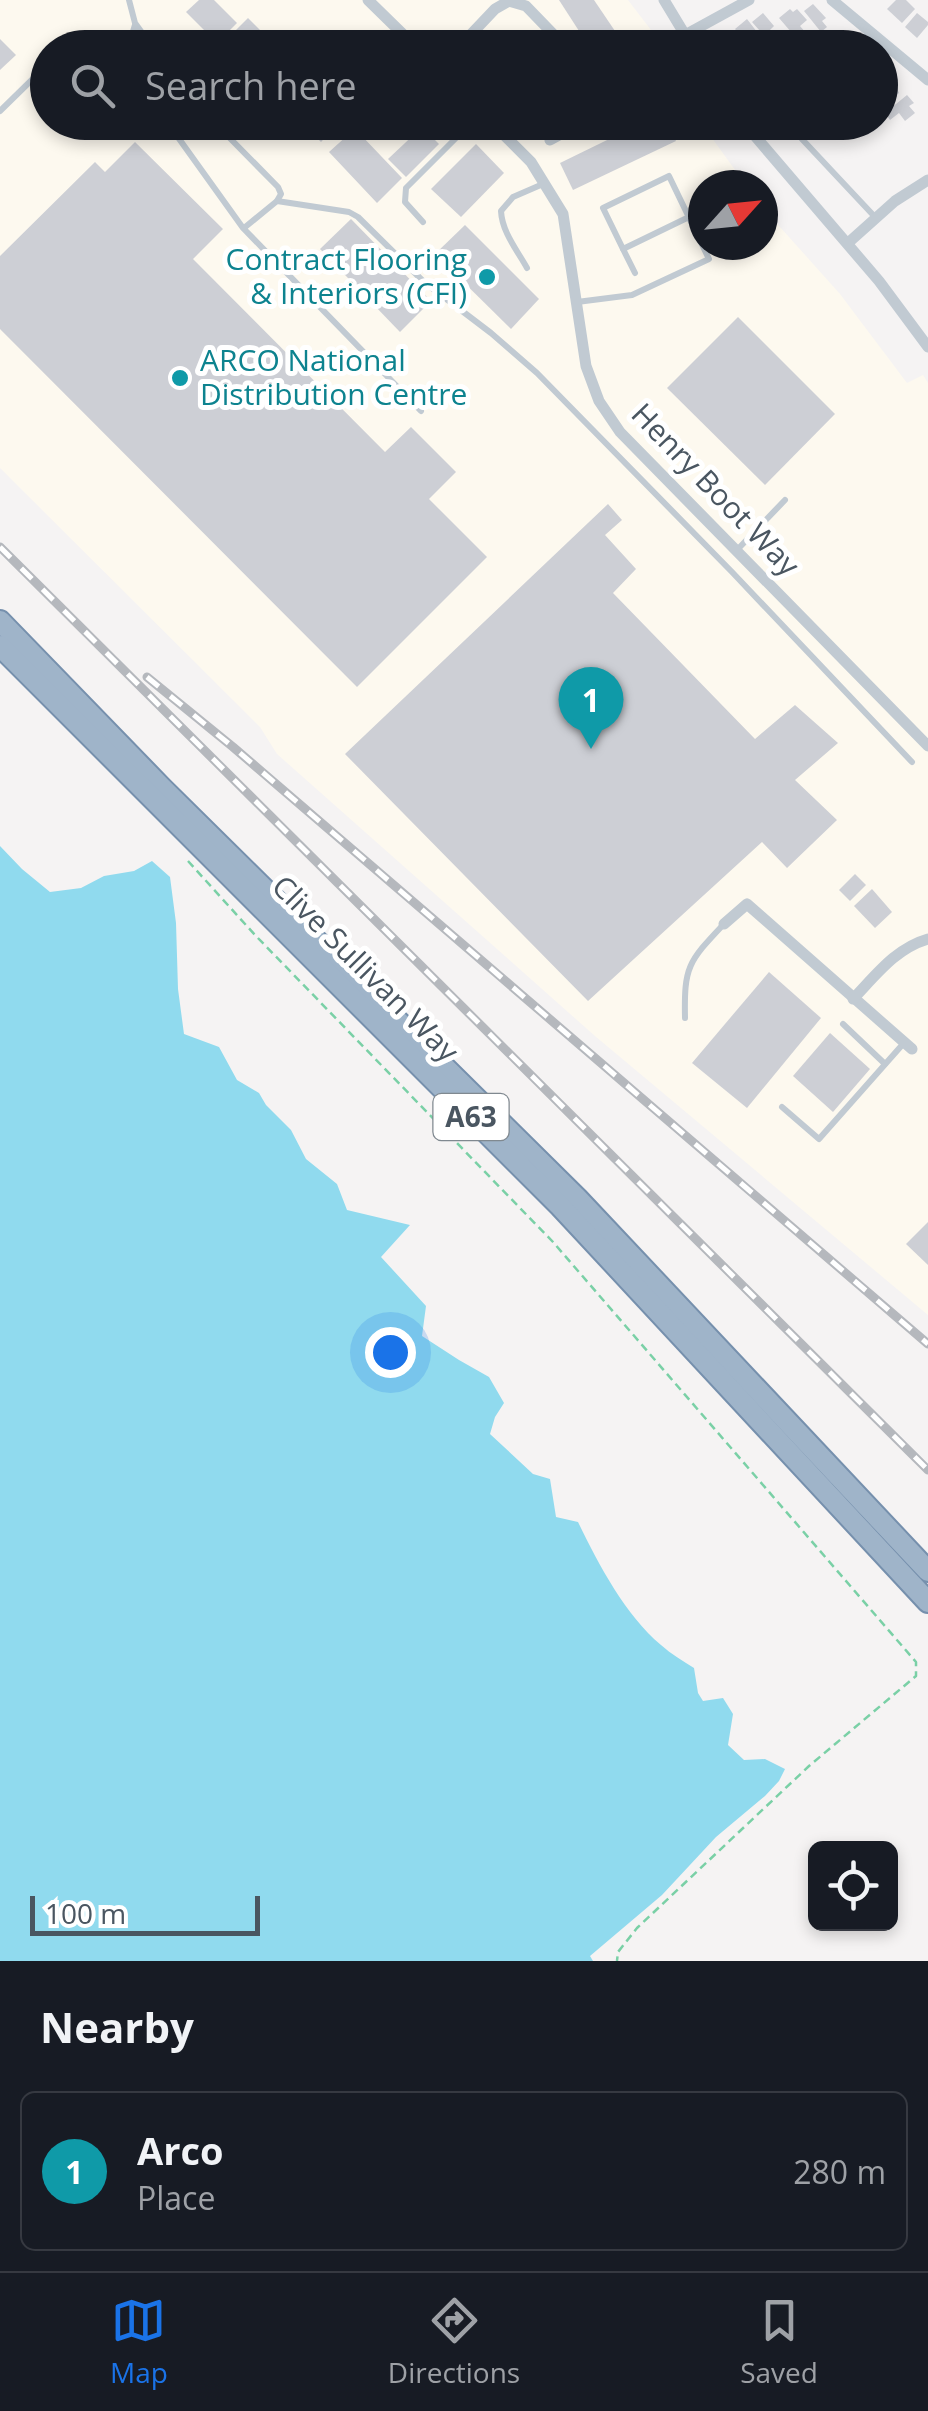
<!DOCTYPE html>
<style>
:root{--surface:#171b24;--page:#20242c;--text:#f1f3f6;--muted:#9ea1a6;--line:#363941;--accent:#1a73e8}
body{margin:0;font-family:"Open Sans",sans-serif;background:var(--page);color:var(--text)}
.controls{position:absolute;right:30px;bottom:30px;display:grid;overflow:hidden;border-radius:15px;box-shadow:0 5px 15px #0003}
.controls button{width:90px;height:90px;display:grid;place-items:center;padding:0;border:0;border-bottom:2px solid var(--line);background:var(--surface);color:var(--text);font:50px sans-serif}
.compass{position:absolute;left:688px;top:170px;width:90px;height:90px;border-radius:50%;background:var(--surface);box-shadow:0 5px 15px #0003;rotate:63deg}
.scale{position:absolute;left:30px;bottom:25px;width:230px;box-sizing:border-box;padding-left:10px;border:5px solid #4a5661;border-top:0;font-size:28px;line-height:35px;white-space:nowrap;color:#4a5661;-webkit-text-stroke:8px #fff;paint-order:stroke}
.you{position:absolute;left:390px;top:1352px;width:35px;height:35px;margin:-25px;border:8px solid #fff;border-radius:50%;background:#1a73e8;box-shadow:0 0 0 15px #1a73e833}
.badge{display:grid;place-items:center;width:65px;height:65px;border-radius:50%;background:var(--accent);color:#fff;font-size:32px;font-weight:700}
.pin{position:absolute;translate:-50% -82px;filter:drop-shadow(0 2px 5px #0008)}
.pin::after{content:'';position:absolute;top:52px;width:35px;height:30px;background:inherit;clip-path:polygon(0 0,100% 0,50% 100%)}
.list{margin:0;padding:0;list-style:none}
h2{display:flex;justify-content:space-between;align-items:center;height:130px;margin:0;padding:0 40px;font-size:42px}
h2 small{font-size:32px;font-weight:400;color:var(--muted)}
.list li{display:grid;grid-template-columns:65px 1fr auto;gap:30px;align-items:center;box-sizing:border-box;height:160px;margin:0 20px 20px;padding:0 20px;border:2px solid var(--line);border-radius:15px}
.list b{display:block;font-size:38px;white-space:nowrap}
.list p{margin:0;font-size:32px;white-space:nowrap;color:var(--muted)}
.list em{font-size:32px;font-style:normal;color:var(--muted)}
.icon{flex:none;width:55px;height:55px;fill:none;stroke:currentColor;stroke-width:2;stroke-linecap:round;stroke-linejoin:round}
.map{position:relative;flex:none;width:928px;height:1961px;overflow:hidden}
.search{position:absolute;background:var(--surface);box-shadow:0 5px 15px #0003;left:30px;right:30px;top:30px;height:110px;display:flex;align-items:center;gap:25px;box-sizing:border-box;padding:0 35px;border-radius:55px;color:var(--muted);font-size:38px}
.sheet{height:310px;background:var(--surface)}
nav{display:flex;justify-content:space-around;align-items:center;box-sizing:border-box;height:140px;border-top:2px solid var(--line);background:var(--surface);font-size:28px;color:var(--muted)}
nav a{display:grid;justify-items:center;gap:5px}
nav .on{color:var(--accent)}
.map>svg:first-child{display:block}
.commercial{fill:#fdf9ef}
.water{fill:#90daee}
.building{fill:#cdcfd5}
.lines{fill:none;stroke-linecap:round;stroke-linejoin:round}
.trunk-casing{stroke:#7690ad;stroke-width:24}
.path{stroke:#7ad0a6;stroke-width:2.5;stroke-dasharray:8 5;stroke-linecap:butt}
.service{stroke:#c1cad2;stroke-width:6}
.minor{stroke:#c1cad2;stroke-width:11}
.trunk{stroke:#9fb4c9;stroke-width:20}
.rail-casing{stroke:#b5b8bd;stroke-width:9}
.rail{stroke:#fff;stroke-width:5;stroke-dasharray:15;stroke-linecap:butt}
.culture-dot{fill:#0f9aa8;stroke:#fff;stroke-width:4}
.labels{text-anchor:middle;stroke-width:10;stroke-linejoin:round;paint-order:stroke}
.shield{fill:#fff;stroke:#808990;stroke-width:2.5}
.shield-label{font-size:28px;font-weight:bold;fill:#4a5661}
.culture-label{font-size:30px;fill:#0d838f;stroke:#fff;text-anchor:end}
.street-label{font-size:30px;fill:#4a5661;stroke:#fff}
</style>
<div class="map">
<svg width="928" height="1961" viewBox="0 0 928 1961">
<rect width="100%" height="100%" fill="#f5f3f3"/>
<polygon class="commercial" points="0,0 628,0 651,30 660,47 48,48 48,122 701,123 746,185 703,185 703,245 763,245 763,208 840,294 907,383 923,375 928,383 928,1315 595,1036 277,754 260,727 0,468"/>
<path class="water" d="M0,846L22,869L50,892L81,888L104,876L134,871L152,861L170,877L176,923L178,989L184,1034L219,1047L237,1080L259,1093L266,1105L291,1130L306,1159L337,1184L347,1210L410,1225L381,1257L426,1306L422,1336L459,1360L489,1377L504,1403L495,1417L490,1434L533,1474L550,1479L556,1517L578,1522C598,1563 625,1615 661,1645C671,1654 683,1661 694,1668L698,1693L703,1701L723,1698L733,1714L728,1745L744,1760L765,1759L785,1769L779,1781L765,1796L716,1837L662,1895L590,1956L593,1961H0Z"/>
<g class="building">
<polygon points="199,0 214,0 237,23 217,43 186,12"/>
<polygon points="559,0 594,0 617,34 596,48 590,48"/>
<polygon points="896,0 906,0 915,9 902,23 887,9"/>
<polygon points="813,4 826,18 822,21 827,27 821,32 804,11"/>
<polygon points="790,9 793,12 797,9 807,20 800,26 806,33 798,40 779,18"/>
<polygon points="763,13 774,26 770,30 774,35 768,40 752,22"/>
<polygon points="917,13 928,22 928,25 917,38 905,27"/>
<polygon points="248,18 278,48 218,48"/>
<polygon points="747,19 764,41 758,47 752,39 747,43 735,29"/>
<polygon points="369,31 385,48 352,48"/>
<polygon points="518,33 525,48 491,48 490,45"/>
<polygon points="847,37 851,43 855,39 862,48 834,48"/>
<polygon points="0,39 16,55 0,70"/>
<polygon points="887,78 890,82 893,80 899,93 889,100 884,93 880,96 880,83"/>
<polygon points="907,95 914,103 909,106 915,113 905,121 899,113 890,120 885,113"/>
<polygon points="301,122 340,122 321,142"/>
<polygon points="644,122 667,122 676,141 573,190 560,163"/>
<polygon points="422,127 439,144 406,177 388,159"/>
<polygon points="349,134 354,140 360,134 402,178 377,203 329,152"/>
<polygon points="135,142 223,229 193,259 385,452 411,427 456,472 429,499 487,557 357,687 0,329 0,256 95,162 105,172"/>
<polygon points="476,144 504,173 461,217 431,189"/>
<polygon points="351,219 431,301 400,332 320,249"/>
<polygon points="465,225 539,299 511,329 435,254"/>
<polygon points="738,317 835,414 765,485 667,388"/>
<polygon points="608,504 622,520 605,535 636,569 613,593 755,739 795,705 838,743 795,780 837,820 787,868 762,842 588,1001 345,754"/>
<polygon points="855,874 866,885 850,901 839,890"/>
<polygon points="872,889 892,912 875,928 854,906"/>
<polygon points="769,972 821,1018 747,1108 692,1063"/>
<polygon points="830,1033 870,1069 833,1112 793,1076"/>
<polygon points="928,1222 928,1265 906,1244"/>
</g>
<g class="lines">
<g class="trunk-casing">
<g id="trunk">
<polyline points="0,621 161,787 577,1198 928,1571"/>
<polyline points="0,646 560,1206 928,1602"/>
</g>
</g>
<polyline class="path" points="188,861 255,935 553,1242 916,1662 916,1676 809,1766 637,1928 618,1952 617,1961"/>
<g class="service">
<polyline points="129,0 135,23 153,48"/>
<polyline points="123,48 131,38 135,25"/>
<polyline points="0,111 48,64"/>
<polyline points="167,122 243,228 421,411"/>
<polyline points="214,122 278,187 281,194 277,201 244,228"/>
<polyline points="786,122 875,217"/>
<polyline points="277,201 349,212 358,217 424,282 491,333 537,373 732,572 912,762"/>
<polyline points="423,222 405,202 406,188 472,122"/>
<polyline points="623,249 635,273"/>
<path d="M527,268C517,250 502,232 501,211L513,197L543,184"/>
<polyline points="577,302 632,295 709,259 669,176 603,208 623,249 689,217"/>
<polyline points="737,550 785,500"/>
<path d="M685,1018C684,967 688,962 723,925"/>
<polyline points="843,1024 885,1064"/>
<polyline points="782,1107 819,1139 903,1044"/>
</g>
<g class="minor">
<polyline points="368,0 417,48"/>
<polyline points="664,0 693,48"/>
<polyline points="832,0 928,80"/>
<polyline points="685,35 749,0"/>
<polyline points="458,48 495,9 509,1 526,6 556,37 562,48"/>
<polyline points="491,122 531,162 563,214 586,366 599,401 620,432 928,746"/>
<polyline points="743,122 879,281 928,347"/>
<polyline points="550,140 583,122"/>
<polyline points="848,243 895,201 928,180"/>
<polyline points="724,924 747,904 912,1049"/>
<path d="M853,999C876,975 896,948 928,939"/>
</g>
<use href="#trunk" class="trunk"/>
<g class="rail-casing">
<g id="rail">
<polyline points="0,547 928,1470"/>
<polyline points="147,677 233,747 928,1344"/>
</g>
</g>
<use href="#rail" class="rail"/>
</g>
<g class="culture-dot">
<circle cx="487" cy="277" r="10"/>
<circle cx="180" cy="378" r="10"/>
</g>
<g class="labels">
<rect class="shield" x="433.5" y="1094" width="75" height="46" rx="8"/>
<g class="shield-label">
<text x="471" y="1127">A63</text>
</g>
<g class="culture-label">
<text x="467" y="270">Contract Flooring<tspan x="467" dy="34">&amp; Interiors (CFI)</tspan></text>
<text x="200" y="371" text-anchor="start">ARCO National<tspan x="200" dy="34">Distribution Centre</tspan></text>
</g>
<g class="street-label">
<text transform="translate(715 490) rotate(46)" y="10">Henry Boot Way</text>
<text transform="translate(365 969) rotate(45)" y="10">Clive Sullivan Way</text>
</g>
</g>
</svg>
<div class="controls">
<button><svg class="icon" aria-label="locate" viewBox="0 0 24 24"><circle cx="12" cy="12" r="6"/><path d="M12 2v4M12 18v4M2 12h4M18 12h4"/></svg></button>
</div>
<svg class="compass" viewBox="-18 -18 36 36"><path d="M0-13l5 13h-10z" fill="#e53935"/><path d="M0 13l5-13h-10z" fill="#9ea1a6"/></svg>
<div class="scale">100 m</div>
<div class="you"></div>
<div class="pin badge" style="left:591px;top:749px;background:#0f9aa8">1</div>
<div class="search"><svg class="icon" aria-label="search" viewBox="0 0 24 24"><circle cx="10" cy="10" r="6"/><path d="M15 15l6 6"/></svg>Search here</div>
</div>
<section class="sheet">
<h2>Nearby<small></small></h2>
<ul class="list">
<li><span class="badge" style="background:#0f9aa8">1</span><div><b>Arco</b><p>Place</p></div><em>280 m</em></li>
</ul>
</section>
<nav>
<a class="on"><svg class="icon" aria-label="map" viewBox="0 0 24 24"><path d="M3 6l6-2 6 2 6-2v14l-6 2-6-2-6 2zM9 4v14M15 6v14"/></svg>Map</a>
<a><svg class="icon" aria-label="directions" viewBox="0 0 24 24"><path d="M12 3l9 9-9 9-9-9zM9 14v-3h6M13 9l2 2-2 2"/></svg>Directions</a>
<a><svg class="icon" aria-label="saved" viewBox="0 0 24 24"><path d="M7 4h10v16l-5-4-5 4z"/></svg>Saved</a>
</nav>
